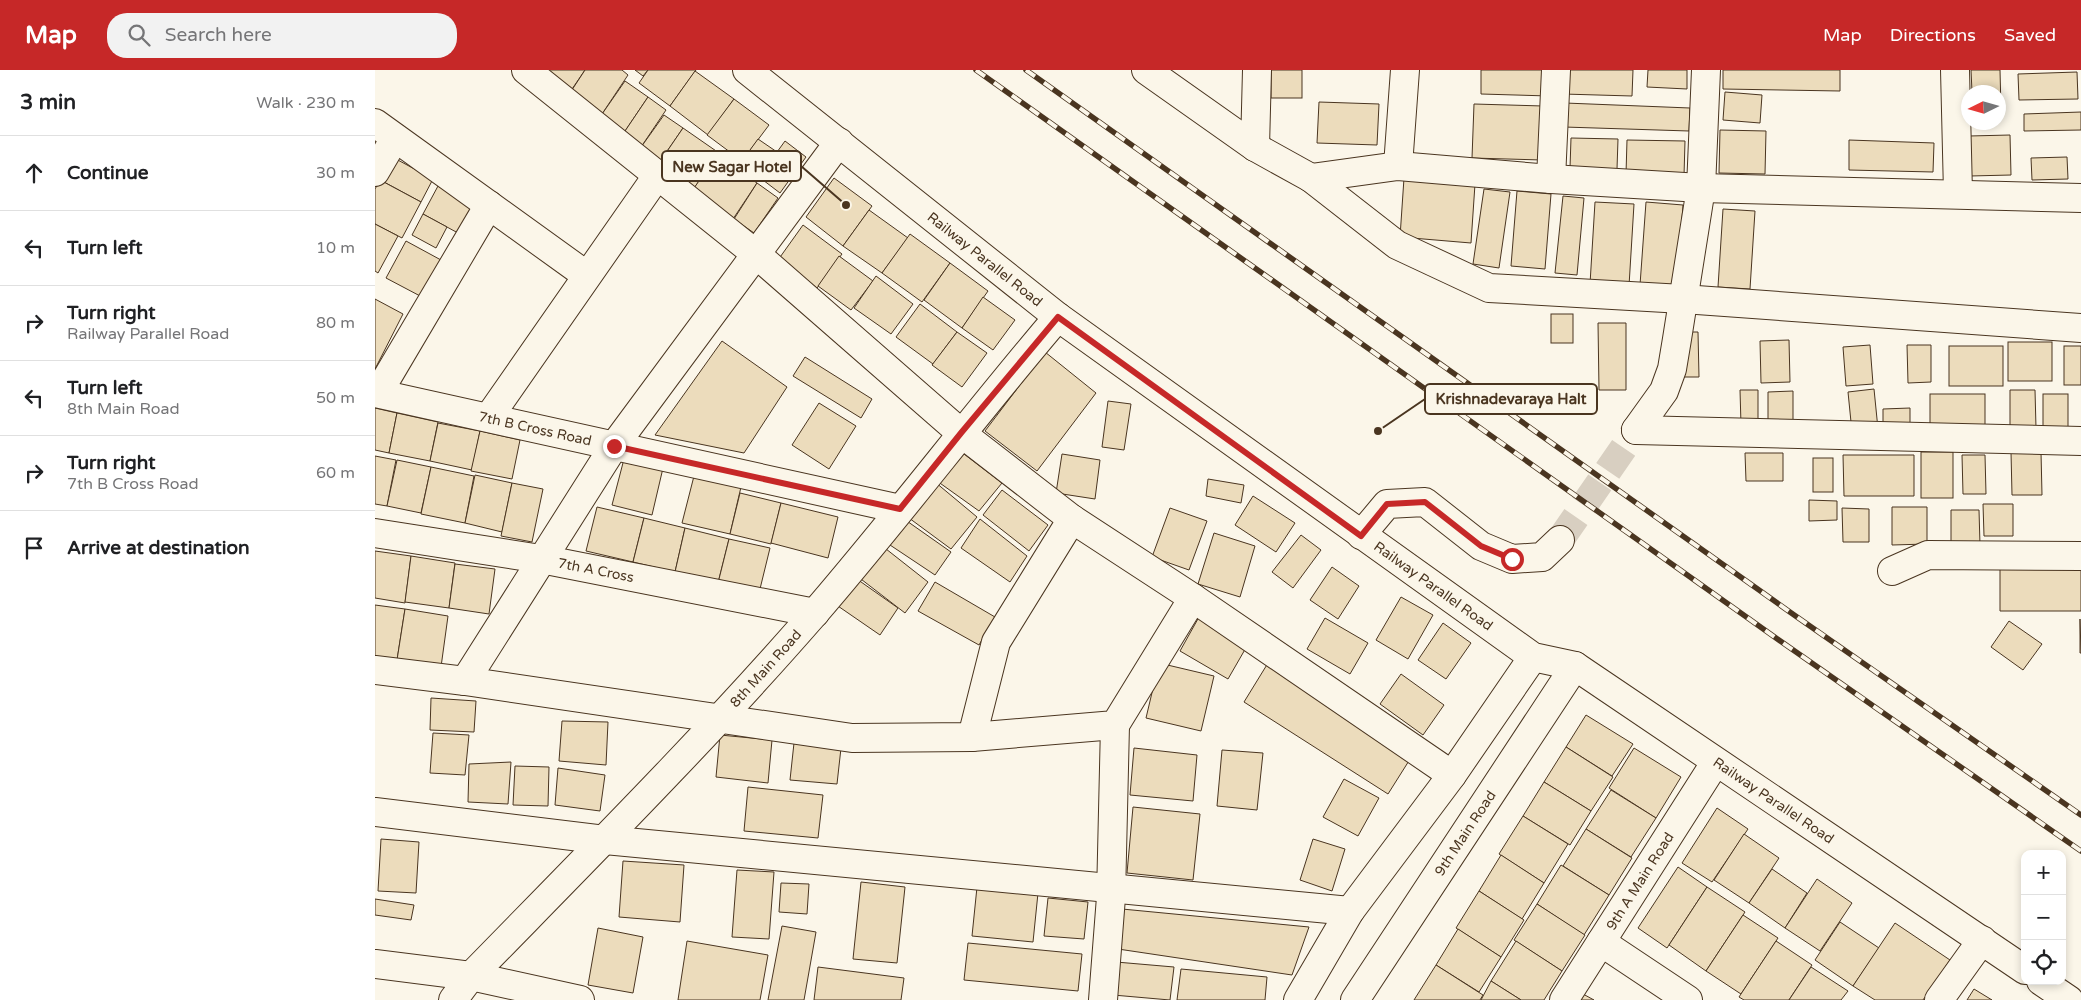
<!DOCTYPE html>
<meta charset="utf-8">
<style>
:root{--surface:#fff;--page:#f2f2f2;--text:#202124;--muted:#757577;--line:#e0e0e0;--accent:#c62828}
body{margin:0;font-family:"Varela Round",sans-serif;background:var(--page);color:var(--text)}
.controls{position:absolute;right:15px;bottom:15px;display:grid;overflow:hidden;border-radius:10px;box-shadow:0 2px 8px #0003}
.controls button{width:45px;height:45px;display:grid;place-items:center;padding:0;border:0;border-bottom:1px solid var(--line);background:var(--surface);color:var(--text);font:25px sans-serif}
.compass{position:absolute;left:1586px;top:15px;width:45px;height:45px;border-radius:50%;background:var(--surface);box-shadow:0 2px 8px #0003;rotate:265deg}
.stop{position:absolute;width:15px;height:15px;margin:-11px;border:4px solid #c62828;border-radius:50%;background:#fff}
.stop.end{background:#c62828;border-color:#fff;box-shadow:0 1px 5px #0008}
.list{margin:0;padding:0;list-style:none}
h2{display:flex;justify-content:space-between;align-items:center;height:65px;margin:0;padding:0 20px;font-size:21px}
h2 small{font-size:16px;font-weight:400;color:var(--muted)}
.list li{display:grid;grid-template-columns:32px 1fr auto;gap:15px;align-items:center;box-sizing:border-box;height:75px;padding:0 20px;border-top:1px solid var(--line)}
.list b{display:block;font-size:19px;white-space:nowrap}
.list p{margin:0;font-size:16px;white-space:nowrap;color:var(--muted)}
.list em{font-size:16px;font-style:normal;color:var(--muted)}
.icon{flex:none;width:28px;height:28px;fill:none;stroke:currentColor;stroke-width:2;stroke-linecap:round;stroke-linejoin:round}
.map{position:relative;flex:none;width:1706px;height:930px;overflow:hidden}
header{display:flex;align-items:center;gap:30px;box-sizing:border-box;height:70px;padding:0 25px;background:var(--accent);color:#fff}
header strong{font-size:24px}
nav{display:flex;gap:28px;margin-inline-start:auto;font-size:18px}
.search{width:350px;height:45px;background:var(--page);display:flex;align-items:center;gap:12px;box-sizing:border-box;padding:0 18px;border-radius:20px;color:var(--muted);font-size:19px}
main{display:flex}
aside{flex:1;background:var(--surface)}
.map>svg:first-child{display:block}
.building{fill:#ecdcbc;stroke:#4a3520}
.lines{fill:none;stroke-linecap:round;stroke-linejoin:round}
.street-tunnel{stroke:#d8cfc1;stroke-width:28;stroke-dasharray:28 14;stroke-linecap:butt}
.street-casing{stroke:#4a3520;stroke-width:30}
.secondary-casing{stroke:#4a3520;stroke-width:30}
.street{stroke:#fbf6e9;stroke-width:28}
.secondary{stroke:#fbf6e9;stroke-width:28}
.rail-casing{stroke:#4a3520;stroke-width:5.5}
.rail{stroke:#fbf6e9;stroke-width:4;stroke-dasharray:11;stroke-linecap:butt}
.route{stroke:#c62828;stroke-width:6}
.labels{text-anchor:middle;stroke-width:4;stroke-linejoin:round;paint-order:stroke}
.street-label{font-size:14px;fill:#4a3520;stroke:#fbf6e9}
.leader{fill:none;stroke:#4a3520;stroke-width:2}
.callout-dot{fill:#4a3520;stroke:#fbf6e9;stroke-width:2}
.callout{fill:#fbf6e9;stroke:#4a3520;stroke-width:2}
.callout-label{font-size:15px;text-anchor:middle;font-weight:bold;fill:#4a3520}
</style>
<header>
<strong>Map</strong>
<div class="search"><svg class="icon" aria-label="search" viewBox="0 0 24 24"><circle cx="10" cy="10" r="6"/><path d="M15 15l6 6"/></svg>Search here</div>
<nav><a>Map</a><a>Directions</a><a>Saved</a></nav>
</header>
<main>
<aside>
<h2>3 min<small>Walk · 230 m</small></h2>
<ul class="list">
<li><svg class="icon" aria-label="ahead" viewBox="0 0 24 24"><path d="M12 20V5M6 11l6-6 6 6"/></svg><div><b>Continue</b></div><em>30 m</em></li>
<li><svg class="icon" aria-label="left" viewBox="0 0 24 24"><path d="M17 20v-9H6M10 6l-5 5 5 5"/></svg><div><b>Turn left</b></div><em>10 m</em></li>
<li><svg class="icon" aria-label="right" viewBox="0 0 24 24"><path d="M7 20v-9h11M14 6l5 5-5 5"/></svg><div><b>Turn right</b><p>Railway Parallel Road</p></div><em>80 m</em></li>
<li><svg class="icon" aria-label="left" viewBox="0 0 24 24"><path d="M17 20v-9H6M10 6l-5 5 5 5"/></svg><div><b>Turn left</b><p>8th Main Road</p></div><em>50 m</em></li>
<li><svg class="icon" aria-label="right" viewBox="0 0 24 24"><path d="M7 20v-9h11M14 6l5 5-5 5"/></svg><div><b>Turn right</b><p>7th B Cross Road</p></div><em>60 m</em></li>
<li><svg class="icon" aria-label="arrive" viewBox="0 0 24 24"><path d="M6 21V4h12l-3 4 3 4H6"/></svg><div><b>Arrive at destination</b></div></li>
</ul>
</aside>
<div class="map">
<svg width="1706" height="930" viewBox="0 0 1706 930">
<rect width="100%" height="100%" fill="#fbf6e9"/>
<g class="building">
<polygon points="174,0 210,0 195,22 171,5"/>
<polygon points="210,0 247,0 253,5 225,47 193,26"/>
<polygon points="260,0 273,0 268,6"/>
<polygon points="273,0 321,0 295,36 264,13"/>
<rect x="896" y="0" width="31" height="28"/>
<polygon points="1106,0 1174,0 1174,26 1106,24"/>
<polygon points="1189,0 1258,0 1257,26 1188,24"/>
<polygon points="1273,0 1312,0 1312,19 1272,17"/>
<polygon points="1348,0 1465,0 1465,21 1348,19"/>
<polygon points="1596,0 1625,0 1626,40 1624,40 1624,22 1597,22"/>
<polygon points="320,1 359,29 333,65 295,36"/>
<polygon points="1702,2 1703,29 1644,30 1643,4"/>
<polygon points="250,11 273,27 248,64 225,47"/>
<polygon points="1350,22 1387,25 1385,53 1348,50"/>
<polygon points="273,27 291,40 264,80 248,64"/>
<polygon points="359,29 394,55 367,91 332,65"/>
<polygon points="944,32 1004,34 1002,75 942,73"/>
<polygon points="1190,33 1315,38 1314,61 1189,57"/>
<polygon points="1099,34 1168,36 1167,90 1097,88"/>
<polygon points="1706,42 1706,60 1649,61 1649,44"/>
<polygon points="289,45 308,58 284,93 264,80"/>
<polygon points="308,58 344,83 317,121 284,93"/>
<polygon points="1345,60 1391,61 1390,104 1344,103"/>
<polygon points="1635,65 1636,105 1595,106 1594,66"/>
<polygon points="1196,68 1243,69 1242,99 1195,98"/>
<polygon points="383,69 402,82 385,104 367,91"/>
<polygon points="1252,70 1310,71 1309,106 1251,104"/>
<polygon points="1474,70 1559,73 1558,102 1474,100"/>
<polygon points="410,71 431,87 405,123 384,107"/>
<polygon points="342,85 382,113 358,149 317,121"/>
<polygon points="1692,87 1693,109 1657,110 1656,88"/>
<polygon points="21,89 58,109 46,132 9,112"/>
<polygon points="459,108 497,136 468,176 431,147"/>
<polygon points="1029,108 1100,114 1096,173 1025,167"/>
<polygon points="5,110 46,132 27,168 0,154 0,119"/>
<polygon points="382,113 403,128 379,163 359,149"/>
<polygon points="63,116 98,135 83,163 48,144"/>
<polygon points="1109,119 1135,122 1124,198 1098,194"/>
<polygon points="1142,121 1176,124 1170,199 1136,196"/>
<polygon points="1188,126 1209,128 1202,205 1180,203"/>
<polygon points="1220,132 1259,134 1254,216 1215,214"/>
<polygon points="1271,132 1308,135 1302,218 1265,215"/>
<polygon points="1348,139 1380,141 1375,219 1343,217"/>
<polygon points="494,140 533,168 507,203 468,176"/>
<polygon points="48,144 72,157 61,178 37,165"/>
<polygon points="0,154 23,166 3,203 0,201"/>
<polygon points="428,155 467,184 442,218 403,190"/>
<polygon points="535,164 575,193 547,232 507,203"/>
<polygon points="31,171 66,190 47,227 11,208"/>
<polygon points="464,186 498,211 476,240 443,216"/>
<polygon points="575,193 613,221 587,258 549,230"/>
<polygon points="501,206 538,234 516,264 479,238"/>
<polygon points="608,227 640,250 618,280 587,258"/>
<polygon points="0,229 28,244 0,299"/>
<polygon points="545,234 582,262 558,294 521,267"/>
<rect x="1176" y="244" width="22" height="29"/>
<polygon points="1223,253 1251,253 1251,320 1224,320"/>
<polygon points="582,262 612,283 587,317 557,295"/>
<polygon points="1305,262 1323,262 1324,307 1306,307"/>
<polygon points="1414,270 1415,312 1386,313 1385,271"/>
<polygon points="347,271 412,317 369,383 280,365"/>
<rect x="1633" y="272" width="44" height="39"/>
<polygon points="1495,275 1498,314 1471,316 1468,277"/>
<polygon points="1532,275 1556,275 1556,312 1533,313"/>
<rect x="1574" y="276" width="54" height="40"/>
<rect x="1689" y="276" width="17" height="39"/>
<polygon points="670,282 721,323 662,401 610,361"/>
<polygon points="430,287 497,329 486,348 418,306"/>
<polygon points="1499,319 1503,359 1477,362 1473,322"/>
<polygon points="1365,320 1383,320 1383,355 1366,355"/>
<polygon points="1635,320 1660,320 1661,358 1635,358"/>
<polygon points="1418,321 1418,352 1393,352 1393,322"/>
<rect x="1555" y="324" width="55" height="34"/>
<rect x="1668" y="324" width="25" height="34"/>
<polygon points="733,331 756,334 749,380 727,377"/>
<polygon points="444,333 481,356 454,399 417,375"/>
<polygon points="0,338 22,343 14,383 0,380"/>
<polygon points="1535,338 1535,361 1508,361 1508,339"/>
<polygon points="22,343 63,352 55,391 14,383"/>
<polygon points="63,353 105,361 97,400 55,391"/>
<polygon points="105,361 145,370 137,409 96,401"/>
<polygon points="585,381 627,413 604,441 562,411"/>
<rect x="1546" y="382" width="32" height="46"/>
<polygon points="1636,382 1666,382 1667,425 1637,425"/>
<polygon points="1370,383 1408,383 1408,411 1371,411"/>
<polygon points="687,384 725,390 720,429 681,423"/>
<polygon points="1468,385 1539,385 1539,426 1469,426"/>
<polygon points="1587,385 1610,385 1611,424 1588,424"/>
<polygon points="0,386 21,390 12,436 0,434"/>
<rect x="1438" y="388" width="20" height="34"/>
<polygon points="249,389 288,398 277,445 237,435"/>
<polygon points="22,390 56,397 46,443 12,436"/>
<polygon points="56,397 99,406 90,453 46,444"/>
<polygon points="100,405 137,413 127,462 90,453"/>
<polygon points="319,406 366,417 355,464 307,453"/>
<polygon points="833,409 869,415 866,433 831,426"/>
<polygon points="560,412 602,447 576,479 534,448"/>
<polygon points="137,413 168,419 157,472 126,466"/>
<polygon points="627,420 673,455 654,481 608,445"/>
<polygon points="365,423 406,433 396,474 355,464"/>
<polygon points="878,426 920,453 901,482 860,455"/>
<polygon points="1434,430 1462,431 1462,450 1434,451"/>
<polygon points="406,433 463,447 453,488 396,473"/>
<polygon points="1608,434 1638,434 1638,466 1609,466"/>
<polygon points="222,437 269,448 258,492 211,481"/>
<polygon points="1517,437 1552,437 1552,474 1517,475"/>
<polygon points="795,438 832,451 814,500 777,487"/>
<polygon points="1467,438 1494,439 1494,472 1468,472"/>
<polygon points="1576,440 1604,440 1605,475 1576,475"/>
<polygon points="269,448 310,458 300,502 258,492"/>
<polygon points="529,449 576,482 560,505 512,473"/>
<polygon points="605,449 652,486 635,512 586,478"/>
<polygon points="310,458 354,469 343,513 300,502"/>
<polygon points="839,463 880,476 865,527 823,514"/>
<polygon points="926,465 946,480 918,518 897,502"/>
<polygon points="354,469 395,478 384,523 343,513"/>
<polygon points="506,475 553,512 530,543 482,506"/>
<polygon points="0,481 36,486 30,533 0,528"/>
<polygon points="36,486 80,493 74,538 30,532"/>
<polygon points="1706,493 1706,541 1625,541 1625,494"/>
<polygon points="80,494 120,499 114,544 74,538"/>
<polygon points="957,497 984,516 963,549 935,530"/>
<polygon points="479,507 523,538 505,565 460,534"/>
<polygon points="560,512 620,547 604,575 543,541"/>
<polygon points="1026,527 1058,545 1033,589 1001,570"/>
<polygon points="0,535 30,539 22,590 0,587"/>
<polygon points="30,539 73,546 66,597 22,590"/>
<polygon points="824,547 872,576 853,609 805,581"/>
<polygon points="950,548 993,573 975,604 932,579"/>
<polygon points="1705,549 1706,583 1705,583"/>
<polygon points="1634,551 1667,574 1648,600 1616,577"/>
<polygon points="1068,553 1096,573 1071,609 1043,590"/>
<polygon points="784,593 839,606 826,661 771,648"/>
<polygon points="893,593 1037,686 1013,724 869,632"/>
<polygon points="1026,604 1069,635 1048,665 1005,634"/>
<polygon points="56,628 101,631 99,662 55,660"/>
<polygon points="1211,645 1258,674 1237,706 1191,677"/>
<polygon points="187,651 233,652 231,695 184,691"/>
<polygon points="58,663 94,665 90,705 55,703"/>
<polygon points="345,665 397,670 393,713 341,707"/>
<polygon points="419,673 466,678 462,714 415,710"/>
<polygon points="1191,677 1238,707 1216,741 1169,712"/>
<polygon points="759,678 822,685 818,731 755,725"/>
<polygon points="1259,678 1306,707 1281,748 1234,718"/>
<polygon points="847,680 888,683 882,740 842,736"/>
<polygon points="136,692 133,734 93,732 94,694"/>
<polygon points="140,696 174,697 173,736 138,735"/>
<polygon points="183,698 230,705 225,741 180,735"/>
<polygon points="969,709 1004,728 983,766 948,747"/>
<polygon points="1169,712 1216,741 1195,775 1148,746"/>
<polygon points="373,717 448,725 443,768 369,761"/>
<polygon points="1236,720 1281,748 1256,787 1211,759"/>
<polygon points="758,737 825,744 818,810 752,803"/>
<polygon points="1342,738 1373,759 1337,812 1307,793"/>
<polygon points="1148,746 1193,774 1169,813 1124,784"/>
<polygon points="1211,759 1257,788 1234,825 1188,796"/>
<polygon points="1369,764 1404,788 1374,833 1339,810"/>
<polygon points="6,769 44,772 41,823 3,821"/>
<polygon points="938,769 970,779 957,821 925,810"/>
<polygon points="1126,785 1169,813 1147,849 1104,821"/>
<polygon points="248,791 309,795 305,852 244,847"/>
<polygon points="1186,795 1234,825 1209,865 1162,834"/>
<polygon points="1303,797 1332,817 1292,878 1263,858"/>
<polygon points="1397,799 1432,823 1410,858 1374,833"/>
<polygon points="362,800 399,802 394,869 357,867"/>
<polygon points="1442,809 1477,833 1445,881 1410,858"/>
<polygon points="486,812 530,817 522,893 478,889"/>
<polygon points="406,813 434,814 432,844 404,842"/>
<polygon points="602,817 663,823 658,872 597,866"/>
<polygon points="1332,817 1370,842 1331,901 1294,875"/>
<polygon points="1104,821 1149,850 1126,887 1081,858"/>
<polygon points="673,828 713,832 709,869 669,866"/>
<polygon points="0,829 39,835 36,850 0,845"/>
<polygon points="1162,834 1210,865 1187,901 1139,870"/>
<polygon points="747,839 934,857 917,905 743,879"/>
<polygon points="1368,845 1403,868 1366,924 1331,901"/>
<polygon points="1465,852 1504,878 1478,916 1440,890"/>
<polygon points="1520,853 1575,890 1548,930 1500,930 1478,916"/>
<polygon points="407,856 441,862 429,930 393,930"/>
<polygon points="223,858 268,867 258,923 213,915"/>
<polygon points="1083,859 1126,887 1104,922 1061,895"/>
<polygon points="312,871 393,885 385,930 303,930"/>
<polygon points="1141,871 1187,901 1169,930 1146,930 1116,911"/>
<polygon points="1401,871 1437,895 1414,930 1369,930 1364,927"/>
<polygon points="593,873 707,884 703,921 589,910"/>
<polygon points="741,892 799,897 795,930 738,925"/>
<polygon points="1061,895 1108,925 1105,930 1039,930"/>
<polygon points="443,897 529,908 526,930 439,930"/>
<polygon points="1436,897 1473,921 1466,930 1414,930"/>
<polygon points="806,899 892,907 890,930 802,930"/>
<polygon points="1116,911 1146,930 1106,930"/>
<polygon points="1599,919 1617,930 1592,930"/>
<polygon points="1208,924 1219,930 1205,930"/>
</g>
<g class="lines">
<polyline class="street-tunnel" points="1185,470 1261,360"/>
<g class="street-casing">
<g id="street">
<polyline points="151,0 381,184 586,363 697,449 818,528 1077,705"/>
<polyline points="771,0 880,77 936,108 1022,175 1114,218 1308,229 1706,258"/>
<polyline points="1580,0 1583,123"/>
<polyline points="0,53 211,205"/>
<polyline points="880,77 882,0"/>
<polyline points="1023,96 1030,0"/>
<polyline points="0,102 20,68"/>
<polyline points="936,108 1023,96 1176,109 1326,118 1706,128"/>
<polyline points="1176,109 1181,0"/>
<path id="s1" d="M0,323L525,439"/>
<polyline points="3,323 114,135"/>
<polyline points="114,347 282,106"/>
<polyline points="1261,360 1706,371"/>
<polyline points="1261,360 1289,321 1297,299 1302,269 1326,118 1331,0"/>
<path id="s2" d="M0,463L166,489L440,543"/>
<polyline points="986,465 1012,434 1050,432 1106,476 1137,489 1167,487 1185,470"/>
<polyline points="1517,501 1553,485 1706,486"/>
<polyline points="0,600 90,611 477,668 597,667 740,655 818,528"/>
<polyline points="90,611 239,376 464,72"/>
<polyline points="597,667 621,572 697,449"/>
<polyline points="0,742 230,770 975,841"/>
<polyline points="1226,872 1313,930"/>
<polyline points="0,894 96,906 205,930"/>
<path id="s3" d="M78,930L96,906C212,787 329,670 438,545C522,448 600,344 683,247"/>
<polyline points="728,930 736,827 740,655"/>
<polyline points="923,930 975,841 1077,705 1158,587"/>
<path id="s4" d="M980,930L1200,596"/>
<path id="s5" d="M1189,930L1340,693"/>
<polyline points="1564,930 1607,870"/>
</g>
</g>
<g class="secondary-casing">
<g id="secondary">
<path id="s6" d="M372,0L683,247L1158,587L1200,596L1650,900"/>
<polyline points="1666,911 1694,930"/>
</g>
</g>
<use href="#street" class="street"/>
<use href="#secondary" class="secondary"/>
<g class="rail-casing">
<g id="rail">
<polyline points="601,0 1401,568 1706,781"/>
<polyline points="651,0 1422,547 1706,745"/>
</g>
</g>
<use href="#rail" class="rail"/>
</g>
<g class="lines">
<polyline class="route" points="239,376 525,439 586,363 683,247 986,466 1012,434 1050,432 1106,476 1137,489"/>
</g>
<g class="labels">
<g class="street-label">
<text dy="5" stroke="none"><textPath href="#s6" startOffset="304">Railway Parallel Road</textPath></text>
<text dy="5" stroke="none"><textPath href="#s1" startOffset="164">7th B Cross Road</textPath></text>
<text dy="5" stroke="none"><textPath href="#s2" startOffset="224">7th A Cross</textPath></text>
<text dy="5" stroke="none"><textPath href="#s6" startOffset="859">Railway Parallel Road</textPath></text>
<text dy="5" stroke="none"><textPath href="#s3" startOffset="456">8th Main Road</textPath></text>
<text dy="5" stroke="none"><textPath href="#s6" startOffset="1264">Railway Parallel Road</textPath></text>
<text dy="5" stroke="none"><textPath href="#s4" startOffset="200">9th Main Road</textPath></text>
<text dy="5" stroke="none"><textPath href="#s5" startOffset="141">9th A Main Road</textPath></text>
</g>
</g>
<path class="leader" d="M471 135L426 96M1003 361L1050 329"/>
<g class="callout-dot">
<circle cx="471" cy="135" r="5"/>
<circle cx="1003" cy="361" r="5"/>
</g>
<g class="callout">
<rect x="287" y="81" width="139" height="30" rx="5"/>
<rect x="1050" y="314" width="172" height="30" rx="5"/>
</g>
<g class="callout-label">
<text x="357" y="102">New Sagar Hotel</text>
<text x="1136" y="334">Krishnadevaraya Halt</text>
</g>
</svg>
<div class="controls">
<button>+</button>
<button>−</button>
<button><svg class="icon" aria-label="locate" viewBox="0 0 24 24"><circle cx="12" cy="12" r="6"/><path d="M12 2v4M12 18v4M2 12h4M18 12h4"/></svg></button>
</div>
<svg class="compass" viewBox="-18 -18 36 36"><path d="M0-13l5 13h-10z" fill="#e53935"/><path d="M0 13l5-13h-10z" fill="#757577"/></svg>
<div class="stop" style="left:1137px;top:489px"></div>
<div class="stop end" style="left:239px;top:376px"></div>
</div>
</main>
